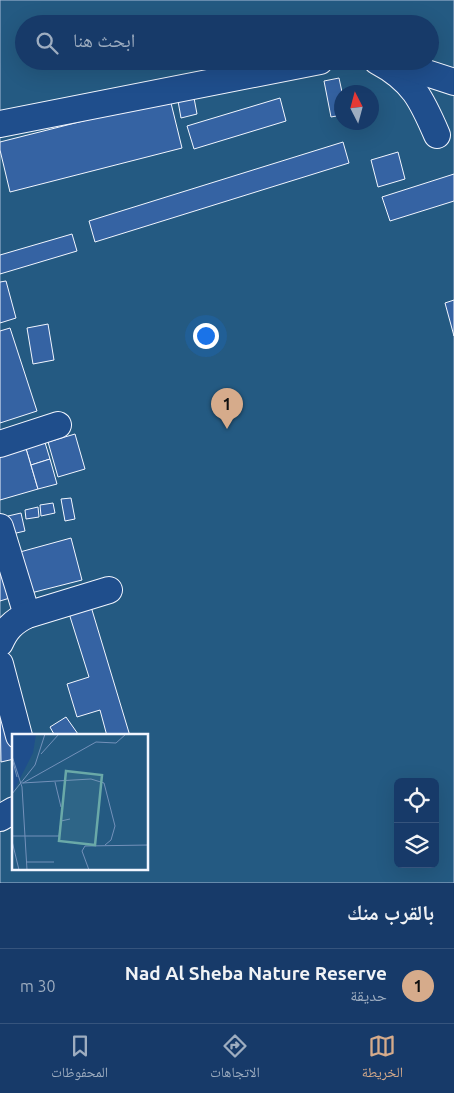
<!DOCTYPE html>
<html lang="ar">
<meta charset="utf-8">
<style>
:root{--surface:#173a69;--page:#20416f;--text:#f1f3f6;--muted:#9eadc0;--line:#36547d;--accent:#d6ab8b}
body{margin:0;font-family:Ubuntu,"Noto Naskh Arabic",sans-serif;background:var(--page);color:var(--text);direction:rtl}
.controls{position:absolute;right:15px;bottom:15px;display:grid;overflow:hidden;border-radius:8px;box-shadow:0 5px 20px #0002}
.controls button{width:45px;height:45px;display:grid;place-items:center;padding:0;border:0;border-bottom:1px solid var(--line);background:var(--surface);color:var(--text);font:25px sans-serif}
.compass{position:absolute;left:334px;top:85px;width:45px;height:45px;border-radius:50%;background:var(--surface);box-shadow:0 5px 20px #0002;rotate:354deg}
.you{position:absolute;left:205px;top:335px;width:18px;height:18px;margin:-12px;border:4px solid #fff;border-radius:50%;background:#1a73e8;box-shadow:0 0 0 8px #1a73e833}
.badge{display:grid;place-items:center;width:32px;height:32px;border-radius:50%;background:var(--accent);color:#111;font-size:16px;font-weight:700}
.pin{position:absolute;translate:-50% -41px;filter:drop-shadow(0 1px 2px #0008)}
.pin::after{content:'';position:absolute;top:26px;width:18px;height:15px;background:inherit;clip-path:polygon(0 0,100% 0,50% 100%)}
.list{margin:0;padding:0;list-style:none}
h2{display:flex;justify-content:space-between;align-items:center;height:65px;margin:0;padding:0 20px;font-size:21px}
h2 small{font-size:16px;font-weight:400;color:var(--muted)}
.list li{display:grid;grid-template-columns:32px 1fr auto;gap:15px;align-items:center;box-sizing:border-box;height:75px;padding:0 20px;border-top:1px solid var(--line)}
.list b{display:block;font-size:19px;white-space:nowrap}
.list p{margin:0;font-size:16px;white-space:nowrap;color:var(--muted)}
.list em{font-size:16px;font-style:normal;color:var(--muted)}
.icon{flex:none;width:28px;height:28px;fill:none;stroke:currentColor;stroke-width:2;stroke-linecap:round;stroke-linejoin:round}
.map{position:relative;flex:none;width:454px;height:883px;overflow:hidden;direction:ltr}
.search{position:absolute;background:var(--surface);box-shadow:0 5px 20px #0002;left:15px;right:15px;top:15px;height:55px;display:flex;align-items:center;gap:12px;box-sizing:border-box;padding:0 18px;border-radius:28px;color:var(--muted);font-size:19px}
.sheet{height:140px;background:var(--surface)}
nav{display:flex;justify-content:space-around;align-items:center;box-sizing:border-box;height:70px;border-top:1px solid var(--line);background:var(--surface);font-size:14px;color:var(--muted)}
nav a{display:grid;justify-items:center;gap:2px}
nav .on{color:var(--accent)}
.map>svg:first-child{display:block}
.green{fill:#245a82;stroke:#a8bbd7;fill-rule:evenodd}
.building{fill:#3563a3;stroke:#f2f6ff}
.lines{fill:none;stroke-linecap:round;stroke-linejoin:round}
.minor-casing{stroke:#f2f6ff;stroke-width:28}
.minor{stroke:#1f4e8c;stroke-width:26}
.inset-road{fill:none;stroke:#7391ba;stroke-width:1}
.view{fill:#6aa9a8;fill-opacity:0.15;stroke:#6aa9a8;stroke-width:2.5}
.inset-edge{fill:none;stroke:#f2f6ff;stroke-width:2.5}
</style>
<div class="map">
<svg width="454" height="883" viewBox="0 0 454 883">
<rect width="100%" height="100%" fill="#1f4e8c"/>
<path class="green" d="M0,0H454V883H0ZM24,24H430V61H24ZM342,92H372V122H342ZM14,736H148V869H14ZM398,782H435V864H398Z"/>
<g class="building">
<polygon points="339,78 342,92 342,115 331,117 324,81"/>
<polygon points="194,98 197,114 181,118 178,101"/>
<polygon points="280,98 286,121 194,149 187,126"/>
<polygon points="170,99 182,148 10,192 0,150 0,142"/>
<polygon points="343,142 349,163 95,242 89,221"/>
<polygon points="398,152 405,179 378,187 371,160"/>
<polygon points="454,174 454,201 390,221 382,197"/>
<polygon points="72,234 77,251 0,274 0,255"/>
<polygon points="6,281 16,318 0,323 0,282"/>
<polygon points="454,300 454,336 445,303"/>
<polygon points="48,324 54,360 33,364 27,328"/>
<polygon points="10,328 37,411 0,423 0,331"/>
<polygon points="75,434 85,469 58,477 48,442"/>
<polygon points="43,436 50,459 31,465 24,442"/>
<polygon points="24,442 38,489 0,500 0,449"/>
<polygon points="50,459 57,484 38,489 31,465"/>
<polygon points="71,498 75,519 65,521 61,499"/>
<polygon points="53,503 55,513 41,516 40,505"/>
<polygon points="38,507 39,517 26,519 25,510"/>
<polygon points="21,513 25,531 12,534 8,516"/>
<polygon points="71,538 82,580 31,593 20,552"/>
<polygon points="0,560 13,597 0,601"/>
<polygon points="89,600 130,736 107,736 100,710 77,717 67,684 89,677 67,607"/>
<polygon points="0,706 14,752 14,759 1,762"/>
<polygon points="66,717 78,734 75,736 55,736 50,727"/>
</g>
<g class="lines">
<g class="minor-casing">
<g id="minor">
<path d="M377,61C413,80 422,100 437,135"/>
<polyline points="389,63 402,65 454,82"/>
<polyline points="0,124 320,61"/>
<polyline points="0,444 58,425"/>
<polyline points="0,527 27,615"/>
<path d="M0,643C6,629 13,622 27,615L109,590"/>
<polyline points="0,664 19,736"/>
<polyline points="0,818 14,810"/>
</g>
</g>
<use href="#minor" class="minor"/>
</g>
<g transform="translate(12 734)">
<rect width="136" height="136" fill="#1f4e8c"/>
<path d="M24,0H136V136H0V60L21,19Z" fill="#245a82"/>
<path class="inset-road" d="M29,20L47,0M0,22L10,53L15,136M1,28L5,43M43,48L49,73M10,49L79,45L92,49L103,92L99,106L93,111M11,49L84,8L104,9L114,0M0,60L23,31L33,0M0,102H47L49,87L58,85M0,107L7,136M14,128H42M77,136L70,117L73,112L137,111"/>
<path class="view" d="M54,37L90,41L83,111L47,107Z"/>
<rect width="136" height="136" class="inset-edge"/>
</g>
</svg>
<div class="controls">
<button><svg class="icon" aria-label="locate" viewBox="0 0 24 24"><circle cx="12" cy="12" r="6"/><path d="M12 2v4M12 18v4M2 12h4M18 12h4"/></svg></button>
<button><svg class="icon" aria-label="layers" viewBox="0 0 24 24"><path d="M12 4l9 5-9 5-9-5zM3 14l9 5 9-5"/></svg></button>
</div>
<svg class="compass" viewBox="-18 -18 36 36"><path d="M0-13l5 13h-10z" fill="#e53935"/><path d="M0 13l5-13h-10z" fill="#9eadc0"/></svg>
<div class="you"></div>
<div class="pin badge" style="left:227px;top:429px">1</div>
<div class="search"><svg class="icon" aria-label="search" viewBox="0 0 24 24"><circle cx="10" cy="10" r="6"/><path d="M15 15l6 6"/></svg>ابحث هنا</div>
</div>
<section class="sheet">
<h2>بالقرب منك<small></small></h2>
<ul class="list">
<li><span class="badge">1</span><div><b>Nad Al Sheba Nature Reserve</b><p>حديقة</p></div><em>30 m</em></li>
</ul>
</section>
<nav>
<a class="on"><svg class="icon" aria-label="map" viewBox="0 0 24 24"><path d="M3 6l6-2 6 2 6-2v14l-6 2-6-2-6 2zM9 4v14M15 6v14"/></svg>الخريطة</a>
<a><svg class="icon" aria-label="directions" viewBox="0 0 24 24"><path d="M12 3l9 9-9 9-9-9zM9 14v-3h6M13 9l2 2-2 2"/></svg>الاتجاهات</a>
<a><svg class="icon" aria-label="saved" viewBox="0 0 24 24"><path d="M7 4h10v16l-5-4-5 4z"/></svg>المحفوظات</a>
</nav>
